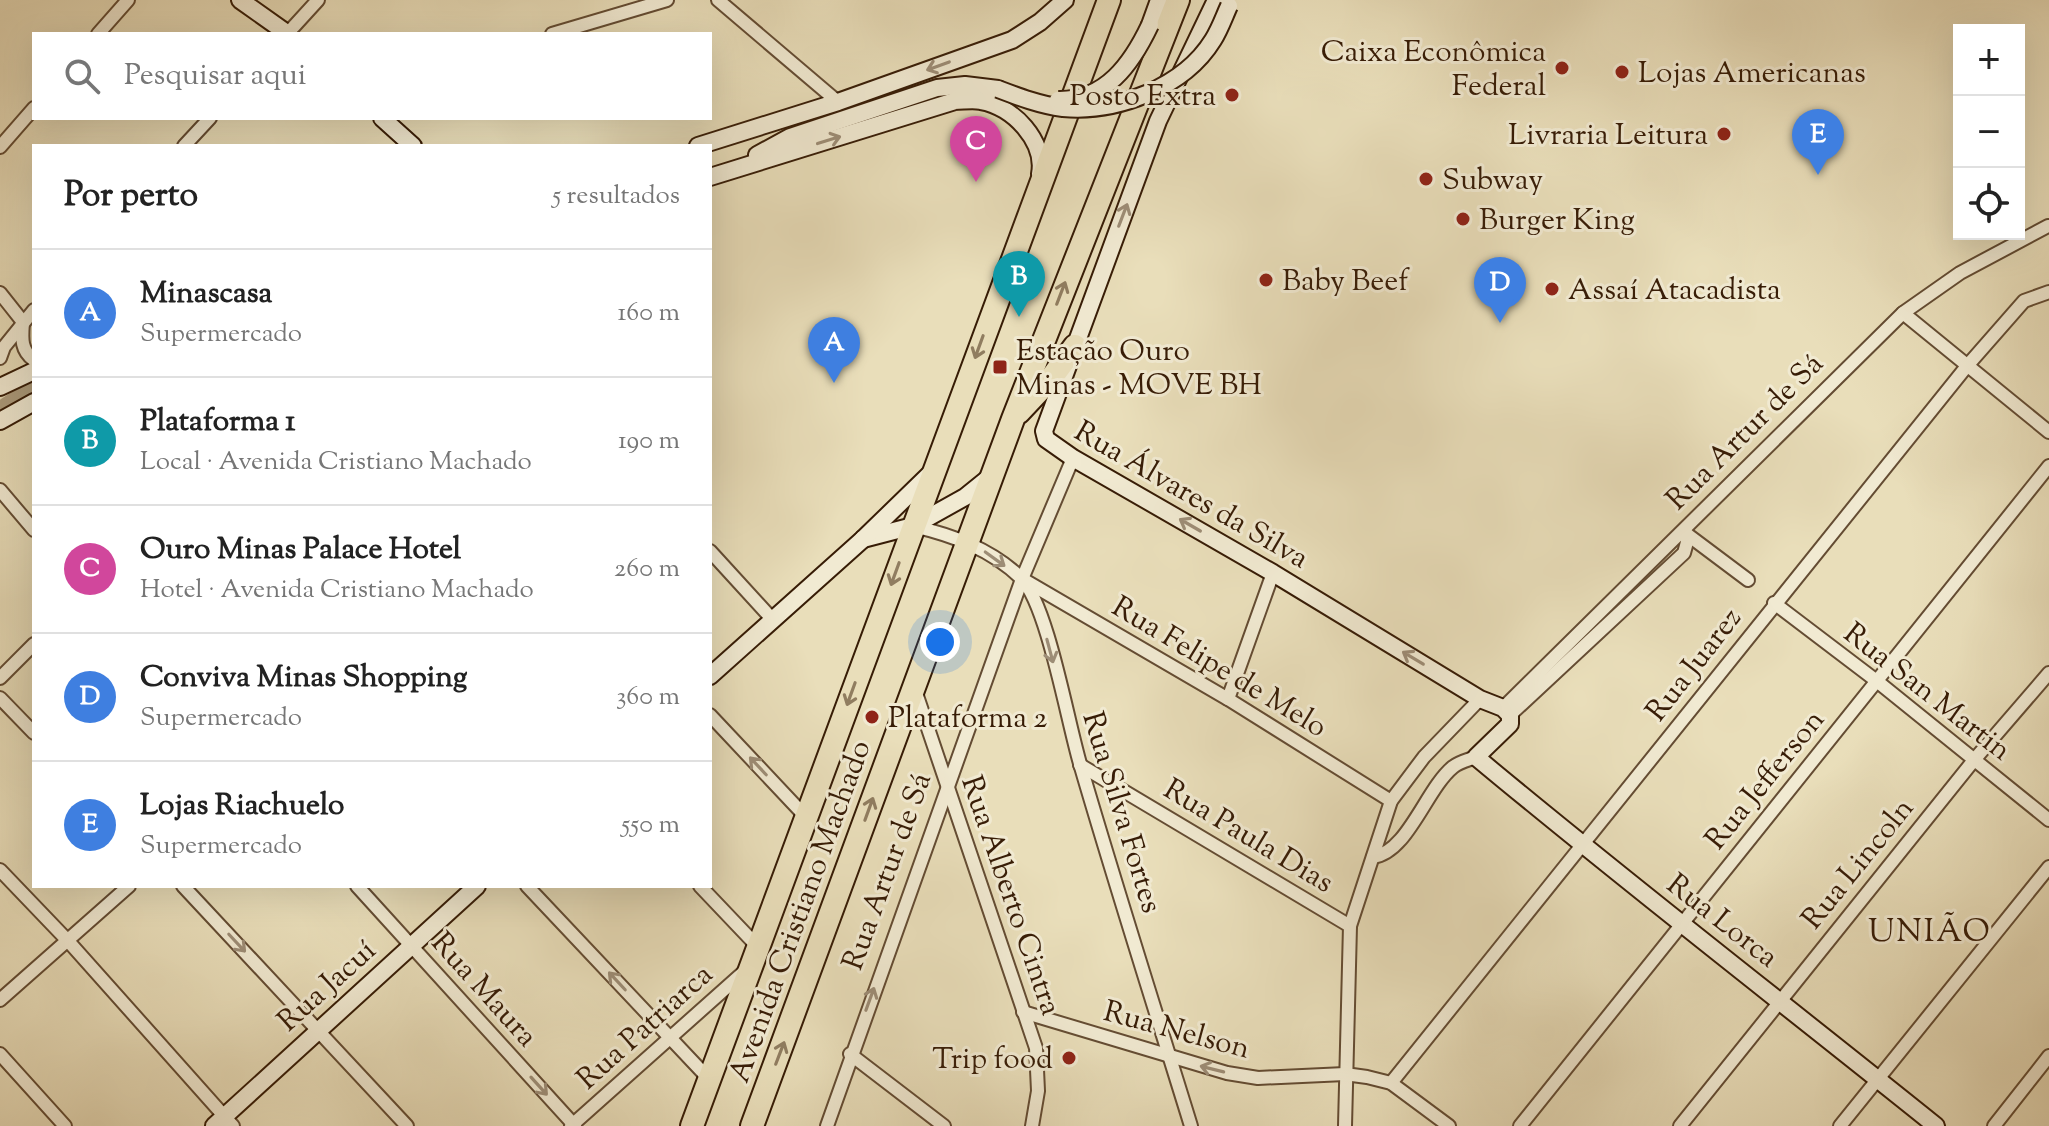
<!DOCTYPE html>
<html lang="pt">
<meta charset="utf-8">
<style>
:root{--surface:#fff;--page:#f2f2f2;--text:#222;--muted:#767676;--line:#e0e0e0;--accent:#1a73e8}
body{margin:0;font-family:"Sorts Mill Goudy",serif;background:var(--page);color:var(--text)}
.controls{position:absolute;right:24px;top:24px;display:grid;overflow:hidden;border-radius:0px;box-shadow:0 8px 32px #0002}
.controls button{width:72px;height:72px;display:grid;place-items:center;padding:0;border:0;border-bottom:2px solid var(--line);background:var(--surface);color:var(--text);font:40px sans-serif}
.you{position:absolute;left:940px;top:642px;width:28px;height:28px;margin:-20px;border:6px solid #fff;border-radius:50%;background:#1a73e8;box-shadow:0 0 0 12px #1a73e833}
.badge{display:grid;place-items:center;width:52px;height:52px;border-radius:50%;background:var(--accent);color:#fff;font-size:26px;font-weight:700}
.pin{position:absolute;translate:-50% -66px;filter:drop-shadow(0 2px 4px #0008)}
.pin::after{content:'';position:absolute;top:42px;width:28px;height:24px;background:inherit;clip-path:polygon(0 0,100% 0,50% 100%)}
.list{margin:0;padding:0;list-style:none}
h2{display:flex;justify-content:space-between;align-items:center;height:104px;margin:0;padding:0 32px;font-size:34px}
h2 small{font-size:26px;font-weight:400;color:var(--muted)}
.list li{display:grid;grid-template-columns:52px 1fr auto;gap:24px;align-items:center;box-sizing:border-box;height:128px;padding:0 32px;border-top:2px solid var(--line)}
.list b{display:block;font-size:30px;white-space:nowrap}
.list p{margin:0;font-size:26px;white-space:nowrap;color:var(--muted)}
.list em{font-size:26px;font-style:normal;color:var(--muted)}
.icon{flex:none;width:44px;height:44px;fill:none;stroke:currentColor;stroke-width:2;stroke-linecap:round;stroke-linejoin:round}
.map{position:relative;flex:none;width:2049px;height:1126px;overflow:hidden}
.search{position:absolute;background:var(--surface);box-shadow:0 8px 32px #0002;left:32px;top:32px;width:680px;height:88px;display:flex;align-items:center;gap:20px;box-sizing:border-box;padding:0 28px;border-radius:0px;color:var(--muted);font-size:30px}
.panel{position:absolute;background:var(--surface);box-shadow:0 8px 32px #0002;left:32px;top:144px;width:680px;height:744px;border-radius:0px}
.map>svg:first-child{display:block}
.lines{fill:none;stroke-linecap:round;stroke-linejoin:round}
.canal{stroke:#ac9c7d;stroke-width:12}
.street-casing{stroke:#644c33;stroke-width:16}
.secondary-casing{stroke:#371c06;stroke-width:20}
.highway-casing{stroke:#371c06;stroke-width:26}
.street{stroke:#f1ead2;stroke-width:12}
.secondary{stroke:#f1ead2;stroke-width:16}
.highway{stroke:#e9deba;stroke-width:22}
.secondary-bridge-casing{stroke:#371c06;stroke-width:20;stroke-linecap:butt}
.secondary-bridge{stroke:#f1ead2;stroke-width:16}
.oneway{stroke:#9d8d76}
.oneway2{stroke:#907d60}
.poi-dot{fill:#8f2418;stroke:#f1ead2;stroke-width:3}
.labels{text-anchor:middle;stroke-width:6;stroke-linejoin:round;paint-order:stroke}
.poi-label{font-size:30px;fill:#371c06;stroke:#f1ead2;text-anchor:start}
.street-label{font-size:30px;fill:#371c06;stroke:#f1ead2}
.neighbourhood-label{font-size:32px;letter-spacing:2px;fill:#371c06;stroke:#f1ead2}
</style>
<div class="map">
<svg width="2049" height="1126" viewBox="0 0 2049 1126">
<rect width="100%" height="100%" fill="#e9deba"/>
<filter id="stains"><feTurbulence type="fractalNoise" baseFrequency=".0025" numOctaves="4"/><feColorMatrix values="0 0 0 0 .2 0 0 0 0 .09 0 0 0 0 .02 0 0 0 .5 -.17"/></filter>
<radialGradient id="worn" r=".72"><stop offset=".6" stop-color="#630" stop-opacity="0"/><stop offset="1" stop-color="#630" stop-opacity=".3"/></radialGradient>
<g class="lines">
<polyline class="canal" points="0,407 34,384"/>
<g class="street-casing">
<g id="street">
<polyline points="718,0 838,102"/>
<polyline points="98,34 128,0"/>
<polyline points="287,34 318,0"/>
<polyline points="552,34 667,0"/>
<polyline points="184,146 210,118"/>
<polyline points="0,147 34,108"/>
<polyline points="0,293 23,322"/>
<polyline points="1903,313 2049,432"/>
<path d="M23,322C22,337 20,350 34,360"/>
<polyline points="0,358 4,347 34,310"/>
<polyline points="0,490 34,530"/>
<path d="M913,526C952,535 991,549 1021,578C1048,605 1068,725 1081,767C1116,887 1154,1006 1191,1126"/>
<polyline points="1684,532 1748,580"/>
<polyline points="710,551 773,620"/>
<polyline points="1024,580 1228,699 1391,801"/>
<polyline points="1774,603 1878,682 2049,820"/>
<polyline points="0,678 34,644"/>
<polyline points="915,690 1036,1048 1038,1091 1032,1126"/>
<polyline points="0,698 34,733"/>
<polyline points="1228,699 1273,573"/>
<polyline points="1503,708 1903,313 1960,273 2048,226"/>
<polyline points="710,715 805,816"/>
<polyline points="1510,715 1684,553 1687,542 1686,533"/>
<polyline points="1080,765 1350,926"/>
<path d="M1373,857C1408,852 1426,789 1453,767C1459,762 1468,760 1476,757"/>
<polyline points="0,870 69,942 233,1126"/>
<polyline points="183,886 407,1126"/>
<polyline points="357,886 575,1126"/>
<polyline points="527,886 709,1079"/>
<polyline points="700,886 758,947"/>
<polyline points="0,1000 129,886"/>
<polyline points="1023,1012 1227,1073 1258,1078 1345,1074 1367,1077 1391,1083 1449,1126"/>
<polyline points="0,1054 65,1126"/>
<polyline points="850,1054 944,1126"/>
<polyline points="1391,1083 1967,366 2024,301 2049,292"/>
<polyline points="571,1126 745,971"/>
<polyline points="827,1126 1022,579 1073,458"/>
<polyline points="1345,1126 1350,926 1391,801 1424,757 1480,699"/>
<polyline points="1520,1126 2049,466"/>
<polyline points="1680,1126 1974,760 2049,673"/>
<polyline points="1840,1126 2049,867"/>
<polyline points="1994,1126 2049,1056"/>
</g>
</g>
<g class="secondary-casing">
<g id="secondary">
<polyline points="240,0 288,34"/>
<path d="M1216,0L1158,121L1044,431L1046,439L1073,458L1273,573L1480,699L1503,708L1510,715V724L1476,757C1627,883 1783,1003 1936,1126"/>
<polyline points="1150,25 1159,0"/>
<polyline points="382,118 413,146"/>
<polyline points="698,146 838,102 1012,40 1040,22 1065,0"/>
<polyline points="757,155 790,137 937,88 965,85 998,89"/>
<path d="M710,177L955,101C963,101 973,99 981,101C1013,106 1046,142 1040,174"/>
<polyline points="0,387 34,371"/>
<polyline points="0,421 34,402"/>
<polyline points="863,539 913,526 965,497 991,476"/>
<polyline points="710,676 862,540 933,471"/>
<polyline points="214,1126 477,886"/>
</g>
</g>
<g class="highway-casing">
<g id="highway">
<polyline points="1019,412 1052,377 1075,346"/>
<polyline points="692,1126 1109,0"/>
<polyline points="752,1126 1013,419 1178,0"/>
</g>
</g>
<use href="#street" class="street"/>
<use href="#secondary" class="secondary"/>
<use href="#highway" class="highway"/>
<g class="secondary-bridge-casing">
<g id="secondary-bridge">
<path d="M998,89C1019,97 1040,105 1063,108C1117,113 1184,87 1213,40C1220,29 1224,17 1229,6"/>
<path d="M1058,100C1106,101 1132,63 1150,25"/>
</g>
</g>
<use href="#secondary-bridge" class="secondary-bridge"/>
</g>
<defs><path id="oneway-shaft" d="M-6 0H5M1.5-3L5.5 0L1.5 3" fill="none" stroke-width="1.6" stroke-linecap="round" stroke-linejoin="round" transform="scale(2)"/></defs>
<g class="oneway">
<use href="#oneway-shaft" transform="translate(938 66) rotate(160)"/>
<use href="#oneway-shaft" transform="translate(829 140) rotate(-17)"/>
<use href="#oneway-shaft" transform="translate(1123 215) rotate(-69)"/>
<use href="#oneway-shaft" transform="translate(1190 525) rotate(-150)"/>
<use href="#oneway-shaft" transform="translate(995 559) rotate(36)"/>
<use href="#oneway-shaft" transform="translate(1050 651) rotate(75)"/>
<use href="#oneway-shaft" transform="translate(1413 658) rotate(-149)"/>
<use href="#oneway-shaft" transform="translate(758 766) rotate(-133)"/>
<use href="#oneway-shaft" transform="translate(237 943) rotate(47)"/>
<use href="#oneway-shaft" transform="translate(617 981) rotate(-133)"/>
<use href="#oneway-shaft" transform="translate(870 999) rotate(-70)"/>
<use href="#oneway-shaft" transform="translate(1212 1069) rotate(-166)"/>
<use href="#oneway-shaft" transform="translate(539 1086) rotate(48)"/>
</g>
<g class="oneway2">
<use href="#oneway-shaft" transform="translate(1061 293) rotate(-69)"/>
<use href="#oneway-shaft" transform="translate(979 347) rotate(110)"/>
<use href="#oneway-shaft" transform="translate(895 574) rotate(110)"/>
<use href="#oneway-shaft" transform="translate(851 694) rotate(110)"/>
<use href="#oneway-shaft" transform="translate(869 809) rotate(-70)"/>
<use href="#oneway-shaft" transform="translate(780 1053) rotate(-69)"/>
</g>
<g class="poi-dot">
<circle cx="1562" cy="68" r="8"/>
<circle cx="1622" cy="72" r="8"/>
<circle cx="1232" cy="95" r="8"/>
<circle cx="1724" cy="134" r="8"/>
<circle cx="1426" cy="179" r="8"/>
<circle cx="1463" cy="219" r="8"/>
<circle cx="1266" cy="280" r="8"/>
<circle cx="1552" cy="289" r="8"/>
<rect x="992" y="359" width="16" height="16" rx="4"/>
<circle cx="872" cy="717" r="8"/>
<circle cx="1069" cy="1058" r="8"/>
</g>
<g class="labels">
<g class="poi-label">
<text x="1546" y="61" text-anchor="end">Caixa Econômica<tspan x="1546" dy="34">Federal</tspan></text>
<text x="1638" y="82">Lojas Americanas</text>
<text x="1216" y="105" text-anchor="end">Posto Extra</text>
<text x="1708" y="144" text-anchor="end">Livraria Leitura</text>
<text x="1442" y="189">Subway</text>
<text x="1479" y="229">Burger King</text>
<text x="1282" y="290">Baby Beef</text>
<text x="1568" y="299">Assaí Atacadista</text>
<text x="1016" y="360">Estação Ouro<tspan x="1016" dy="34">Minas - MOVE BH</tspan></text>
<text x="888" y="727">Plataforma 2</text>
<text x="1053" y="1068" text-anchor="end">Trip food</text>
</g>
<g class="street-label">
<text transform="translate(1744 431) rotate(-45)" y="10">Rua Artur de Sá</text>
<text transform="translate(1192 494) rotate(30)" y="10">Rua Álvares da Silva</text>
<text transform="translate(1693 664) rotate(-52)" y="10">Rua Juarez</text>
<text transform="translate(1220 666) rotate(31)" y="10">Rua Felipe de Melo</text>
<text transform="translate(1928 691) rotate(38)" y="10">Rua San Martin</text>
<text transform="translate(1764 779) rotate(-51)" y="10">Rua Jefferson</text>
<text transform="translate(1123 812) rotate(73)" y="10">Rua Silva Fortes</text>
<text transform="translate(1249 835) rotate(31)" y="10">Rua Paula Dias</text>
<text transform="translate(1857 863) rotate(-51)" y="10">Rua Lincoln</text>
<text transform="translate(886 871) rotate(-70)" y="10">Rua Artur de Sá</text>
<text transform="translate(1012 895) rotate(71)" y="10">Rua Alberto Cintra</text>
<text transform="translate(799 911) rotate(-70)" y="10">Avenida Cristiano Machado</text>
<text transform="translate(1723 920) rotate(38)" y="10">Rua Lorca</text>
<text transform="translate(326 985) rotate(-42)" y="10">Rua Jacuí</text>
<text transform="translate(485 989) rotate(48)" y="10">Rua Maura</text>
<text transform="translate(644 1026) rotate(-42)" y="10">Rua Patriarca</text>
<text transform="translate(1177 1029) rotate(15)" y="10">Rua Nelson</text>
</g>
<g class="neighbourhood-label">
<text x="1930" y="941">UNIÃO</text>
</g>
</g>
<rect width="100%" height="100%" filter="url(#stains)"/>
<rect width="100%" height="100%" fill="url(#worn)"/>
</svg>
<div class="controls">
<button>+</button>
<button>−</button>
<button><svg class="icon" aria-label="locate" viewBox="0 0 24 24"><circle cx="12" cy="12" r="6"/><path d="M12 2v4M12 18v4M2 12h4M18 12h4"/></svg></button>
</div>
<div class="you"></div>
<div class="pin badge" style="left:834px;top:383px;background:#3f7fe0">A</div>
<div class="pin badge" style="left:1019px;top:317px;background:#0f9aa8">B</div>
<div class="pin badge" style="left:976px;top:182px;background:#d1479c">C</div>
<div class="pin badge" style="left:1500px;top:323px;background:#3f7fe0">D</div>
<div class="pin badge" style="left:1818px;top:175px;background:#3f7fe0">E</div>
<div class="search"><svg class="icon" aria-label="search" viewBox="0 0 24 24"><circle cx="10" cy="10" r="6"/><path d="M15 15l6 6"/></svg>Pesquisar aqui</div>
<section class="panel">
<h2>Por perto<small>5 resultados</small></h2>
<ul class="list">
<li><span class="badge" style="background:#3f7fe0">A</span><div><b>Minascasa</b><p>Supermercado</p></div><em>160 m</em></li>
<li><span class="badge" style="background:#0f9aa8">B</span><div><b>Plataforma 1</b><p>Local · Avenida Cristiano Machado</p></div><em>190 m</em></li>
<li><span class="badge" style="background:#d1479c">C</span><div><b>Ouro Minas Palace Hotel</b><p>Hotel · Avenida Cristiano Machado</p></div><em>260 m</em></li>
<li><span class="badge" style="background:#3f7fe0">D</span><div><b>Conviva Minas Shopping</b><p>Supermercado</p></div><em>360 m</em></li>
<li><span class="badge" style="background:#3f7fe0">E</span><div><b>Lojas Riachuelo</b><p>Supermercado</p></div><em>550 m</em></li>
</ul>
</section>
</div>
